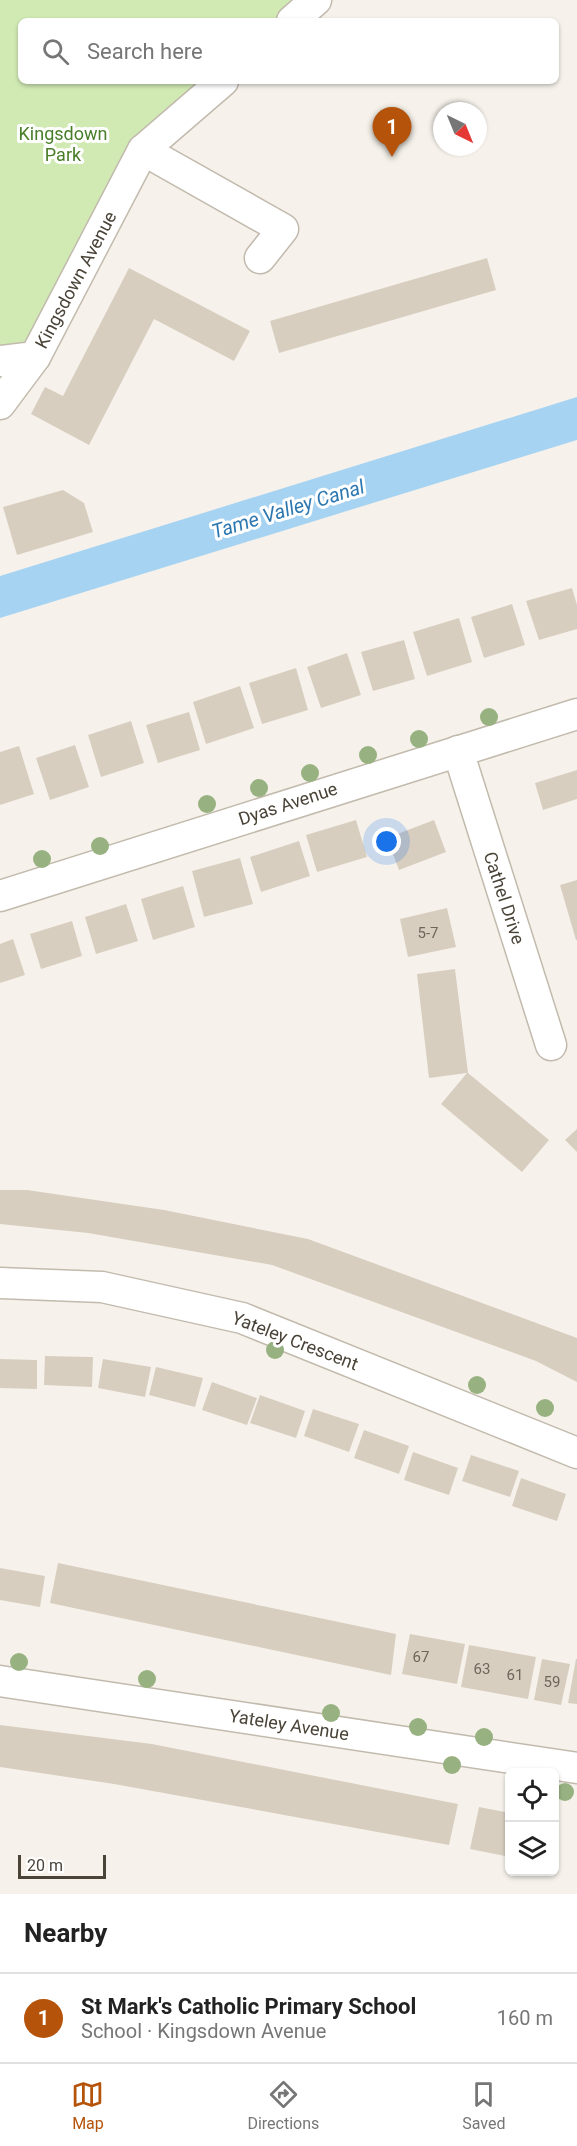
<!DOCTYPE html>
<meta charset="utf-8">
<style>
:root{--surface:#fff;--page:#f6f6f6;--text:#222;--muted:#767676;--line:#e0e0e0;--accent:#b45309}
body{margin:0;font-family:Roboto,sans-serif;background:var(--page);color:var(--text)}
.controls{position:absolute;right:18px;bottom:18px;display:grid;overflow:hidden;border-radius:9px;box-shadow:0 2px 4px #0004}
.controls button{width:54px;height:54px;display:grid;place-items:center;padding:0;border:0;border-bottom:2px solid var(--line);background:var(--surface);color:var(--text);font:30px sans-serif}
.compass{position:absolute;left:433px;top:102px;width:54px;height:54px;border-radius:50%;background:var(--surface);box-shadow:0 2px 4px #0004;rotate:137deg}
.scale{position:absolute;left:18px;bottom:15px;width:88px;box-sizing:border-box;padding-left:6px;border:3px solid #4a4338;border-top:0;font-size:16px;line-height:21px;white-space:nowrap;color:#4a4338;-webkit-text-stroke:4px #fff;paint-order:stroke}
.you{position:absolute;left:387px;top:842px;width:21px;height:21px;margin:-15px;border:4px solid #fff;border-radius:50%;background:#1a73e8;box-shadow:0 0 0 9px #1a73e833}
.badge{display:grid;place-items:center;width:39px;height:39px;border-radius:50%;background:var(--accent);color:#fff;font-size:20px;font-weight:700}
.pin{position:absolute;translate:-50% -50px;filter:drop-shadow(0 2px 3px #0008)}
.pin::after{content:'';position:absolute;top:32px;width:21px;height:18px;background:inherit;clip-path:polygon(0 0,100% 0,50% 100%)}
.list{margin:0;padding:0;list-style:none}
h2{display:flex;justify-content:space-between;align-items:center;height:78px;margin:0;padding:0 24px;font-size:26px}
h2 small{font-size:20px;font-weight:400;color:var(--muted)}
.list li{display:grid;grid-template-columns:39px 1fr auto;gap:18px;align-items:center;box-sizing:border-box;height:90px;padding:0 24px;border-top:2px solid var(--line)}
.list b{display:block;font-size:22px;white-space:nowrap}
.list p{margin:0;font-size:20px;white-space:nowrap;color:var(--muted)}
.list em{font-size:20px;font-style:normal;color:var(--muted)}
.icon{flex:none;width:33px;height:33px;fill:none;stroke:currentColor;stroke-width:2;stroke-linecap:round;stroke-linejoin:round}
.map{position:relative;flex:none;width:577px;height:1894px;overflow:hidden}
.search{position:absolute;background:var(--surface);box-shadow:0 2px 4px #0004;left:18px;right:18px;top:18px;height:66px;display:flex;align-items:center;gap:15px;box-sizing:border-box;padding:0 21px;border-radius:9px;color:var(--muted);font-size:22px}
.sheet{height:168px;background:var(--surface)}
nav{display:flex;justify-content:space-around;align-items:center;box-sizing:border-box;height:84px;border-top:2px solid var(--line);background:var(--surface);font-size:16px;color:var(--muted)}
nav a{display:grid;justify-items:center;gap:3px}
nav .on{color:var(--accent)}
.map>svg:first-child{display:block}
.green{fill:#d1eab4}
.water{fill:#a7d3f2}
.building{fill:#d8cec0}
.lines{fill:none;stroke-linecap:round;stroke-linejoin:round}
.minor-casing{stroke:#c2baad;stroke-width:33}
.minor{stroke:#fff;stroke-width:30}
.tree{fill:#97b280}
.labels{text-anchor:middle;stroke-width:6;stroke-linejoin:round;paint-order:stroke}
.number-label{font-size:15px;fill:#6e665a}
.park-label{font-size:18px;fill:#497e29;stroke:#fff}
.street-label{font-size:18px;fill:#4a4338;stroke:#fff}
.water-label{font-size:20px;font-style:italic;fill:#2d78b1;stroke:#fff}
</style>
<div class="map">
<svg width="577" height="1894" viewBox="0 0 577 1894">
<rect width="100%" height="100%" fill="#f6f2eb"/>
<polygon class="green" points="0,0 303,0 279,21 21,21 21,81 209,81 27,350 0,351"/>
<polygon class="water" points="577,397 577,440 0,618 0,576"/>
<g class="building">
<polygon points="487,258 496,290 279,353 270,321"/>
<polygon points="129,268 250,331 234,361 154,319 89,445 31,414 45,387 63,396"/>
<polygon points="63,490 84,503 93,532 17,555 3,507"/>
<polygon points="572,588 577,605 577,629 539,640 526,601"/>
<polygon points="512,604 525,645 484,658 471,617"/>
<polygon points="459,618 472,662 427,676 413,632"/>
<polygon points="404,640 415,679 373,691 361,652"/>
<polygon points="347,653 361,695 321,708 307,667"/>
<polygon points="296,668 308,710 262,724 249,683"/>
<polygon points="240,686 254,728 206,744 193,702"/>
<polygon points="189,712 200,750 158,763 146,725"/>
<polygon points="131,721 144,763 101,777 88,735"/>
<polygon points="75,745 89,787 50,800 36,758"/>
<polygon points="19,746 34,794 0,805 0,752"/>
<polygon points="577,770 577,799 543,810 535,783"/>
<polygon points="356,820 367,857 317,872 306,835"/>
<polygon points="434,820 446,852 399,870 387,838"/>
<polygon points="299,841 310,876 261,892 250,857"/>
<polygon points="240,858 253,904 204,917 192,871"/>
<polygon points="577,880 577,940 576,940 560,885"/>
<polygon points="183,886 195,927 153,940 141,899"/>
<polygon points="126,904 138,941 96,954 85,917"/>
<polygon points="447,908 456,947 408,957 400,919"/>
<polygon points="72,921 82,956 41,969 30,934"/>
<polygon points="13,939 25,975 0,983 0,944"/>
<polygon points="455,969 468,1073 549,1140 522,1172 441,1104 467,1073 429,1078 417,974"/>
<polygon points="577,1129 577,1152 565,1140"/>
<polygon points="0,1190 27,1190 164,1210 308,1239 577,1338 577,1382 536,1361 272,1265 88,1233 0,1224"/>
<polygon points="45,1356 93,1357 92,1387 44,1385"/>
<polygon points="0,1359 37,1360 37,1389 0,1388"/>
<polygon points="103,1359 151,1367 145,1397 98,1388"/>
<polygon points="156,1367 203,1378 195,1407 149,1395"/>
<polygon points="212,1382 257,1398 247,1425 202,1410"/>
<polygon points="260,1395 305,1411 296,1438 250,1423"/>
<polygon points="313,1409 359,1424 349,1452 304,1436"/>
<polygon points="364,1430 409,1446 399,1474 354,1458"/>
<polygon points="413,1452 458,1468 449,1495 404,1480"/>
<polygon points="471,1455 519,1471 510,1497 462,1481"/>
<polygon points="521,1478 566,1494 557,1521 512,1506"/>
<polygon points="58,1563 396,1634 391,1675 50,1603"/>
<polygon points="0,1568 45,1576 40,1607 0,1600"/>
<polygon points="410,1634 465,1644 457,1684 402,1674"/>
<polygon points="469,1645 536,1657 528,1699 461,1687"/>
<polygon points="542,1659 570,1664 561,1705 534,1700"/>
<polygon points="576,1659 577,1659 577,1704 568,1703"/>
<polygon points="0,1725 152,1744 458,1804 449,1845 114,1784 0,1767"/>
<polygon points="479,1807 510,1813 510,1857 470,1849"/>
</g>
<g class="lines">
<g class="minor-casing">
<g id="minor">
<polyline points="292,21 316,0"/>
<polyline points="143,150 283,229 260,258"/>
<polyline points="0,361 35,357"/>
<polyline points="0,404 35,357 143,150 223,81"/>
<polyline points="458,751 551,1045"/>
<polyline points="0,896 577,714"/>
<polyline points="0,1283 102,1287 242,1318 577,1453"/>
<polyline points="0,1681 577,1768"/>
</g>
</g>
<use href="#minor" class="minor"/>
</g>
<g class="tree">
<circle cx="489" cy="717" r="9"/>
<circle cx="419" cy="739" r="9"/>
<circle cx="368" cy="755" r="9"/>
<circle cx="310" cy="773" r="9"/>
<circle cx="259" cy="788" r="9"/>
<circle cx="207" cy="804" r="9"/>
<circle cx="100" cy="846" r="9"/>
<circle cx="42" cy="859" r="9"/>
<circle cx="275" cy="1350" r="9"/>
<circle cx="477" cy="1385" r="9"/>
<circle cx="545" cy="1408" r="9"/>
<circle cx="19" cy="1662" r="9"/>
<circle cx="147" cy="1679" r="9"/>
<circle cx="331" cy="1713" r="9"/>
<circle cx="418" cy="1727" r="9"/>
<circle cx="484" cy="1737" r="9"/>
<circle cx="452" cy="1765" r="9"/>
<circle cx="565" cy="1792" r="9"/>
</g>
<g class="labels">
<g class="number-label">
<text x="428" y="938">5-7</text>
<text x="421" y="1662">67</text>
<text x="482" y="1674">63</text>
<text x="515" y="1680">61</text>
<text x="552" y="1687">59</text>
</g>
<g class="park-label">
<text x="63" y="140">Kingsdown<tspan x="63" dy="21">Park</tspan></text>
</g>
<g class="street-label">
<text transform="translate(76 280) rotate(-62)" y="6">Kingsdown Avenue</text>
<text transform="translate(288 804) rotate(-18)" y="6">Dyas Avenue</text>
<text transform="translate(504 898) rotate(72)" y="6">Cathel Drive</text>
<text transform="translate(295 1341) rotate(21)" y="6">Yateley Crescent</text>
<text transform="translate(289 1725) rotate(9)" y="6">Yateley Avenue</text>
</g>
<g class="water-label">
<text transform="translate(288 509) rotate(-17)" y="7">Tame Valley Canal</text>
</g>
</g>
</svg>
<div class="controls">
<button><svg class="icon" aria-label="locate" viewBox="0 0 24 24"><circle cx="12" cy="12" r="6"/><path d="M12 2v4M12 18v4M2 12h4M18 12h4"/></svg></button>
<button><svg class="icon" aria-label="layers" viewBox="0 0 24 24"><path d="M12 4l9 5-9 5-9-5zM3 14l9 5 9-5"/></svg></button>
</div>
<svg class="compass" viewBox="-18 -18 36 36"><path d="M0-13l5 13h-10z" fill="#e53935"/><path d="M0 13l5-13h-10z" fill="#767676"/></svg>
<div class="scale">20 m</div>
<div class="you"></div>
<div class="pin badge" style="left:392px;top:157px">1</div>
<div class="search"><svg class="icon" aria-label="search" viewBox="0 0 24 24"><circle cx="10" cy="10" r="6"/><path d="M15 15l6 6"/></svg>Search here</div>
</div>
<section class="sheet">
<h2>Nearby<small></small></h2>
<ul class="list">
<li><span class="badge">1</span><div><b>St Mark's Catholic Primary School</b><p>School · Kingsdown Avenue</p></div><em>160 m</em></li>
</ul>
</section>
<nav>
<a class="on"><svg class="icon" aria-label="map" viewBox="0 0 24 24"><path d="M3 6l6-2 6 2 6-2v14l-6 2-6-2-6 2zM9 4v14M15 6v14"/></svg>Map</a>
<a><svg class="icon" aria-label="directions" viewBox="0 0 24 24"><path d="M12 3l9 9-9 9-9-9zM9 14v-3h6M13 9l2 2-2 2"/></svg>Directions</a>
<a><svg class="icon" aria-label="saved" viewBox="0 0 24 24"><path d="M7 4h10v16l-5-4-5 4z"/></svg>Saved</a>
</nav>
